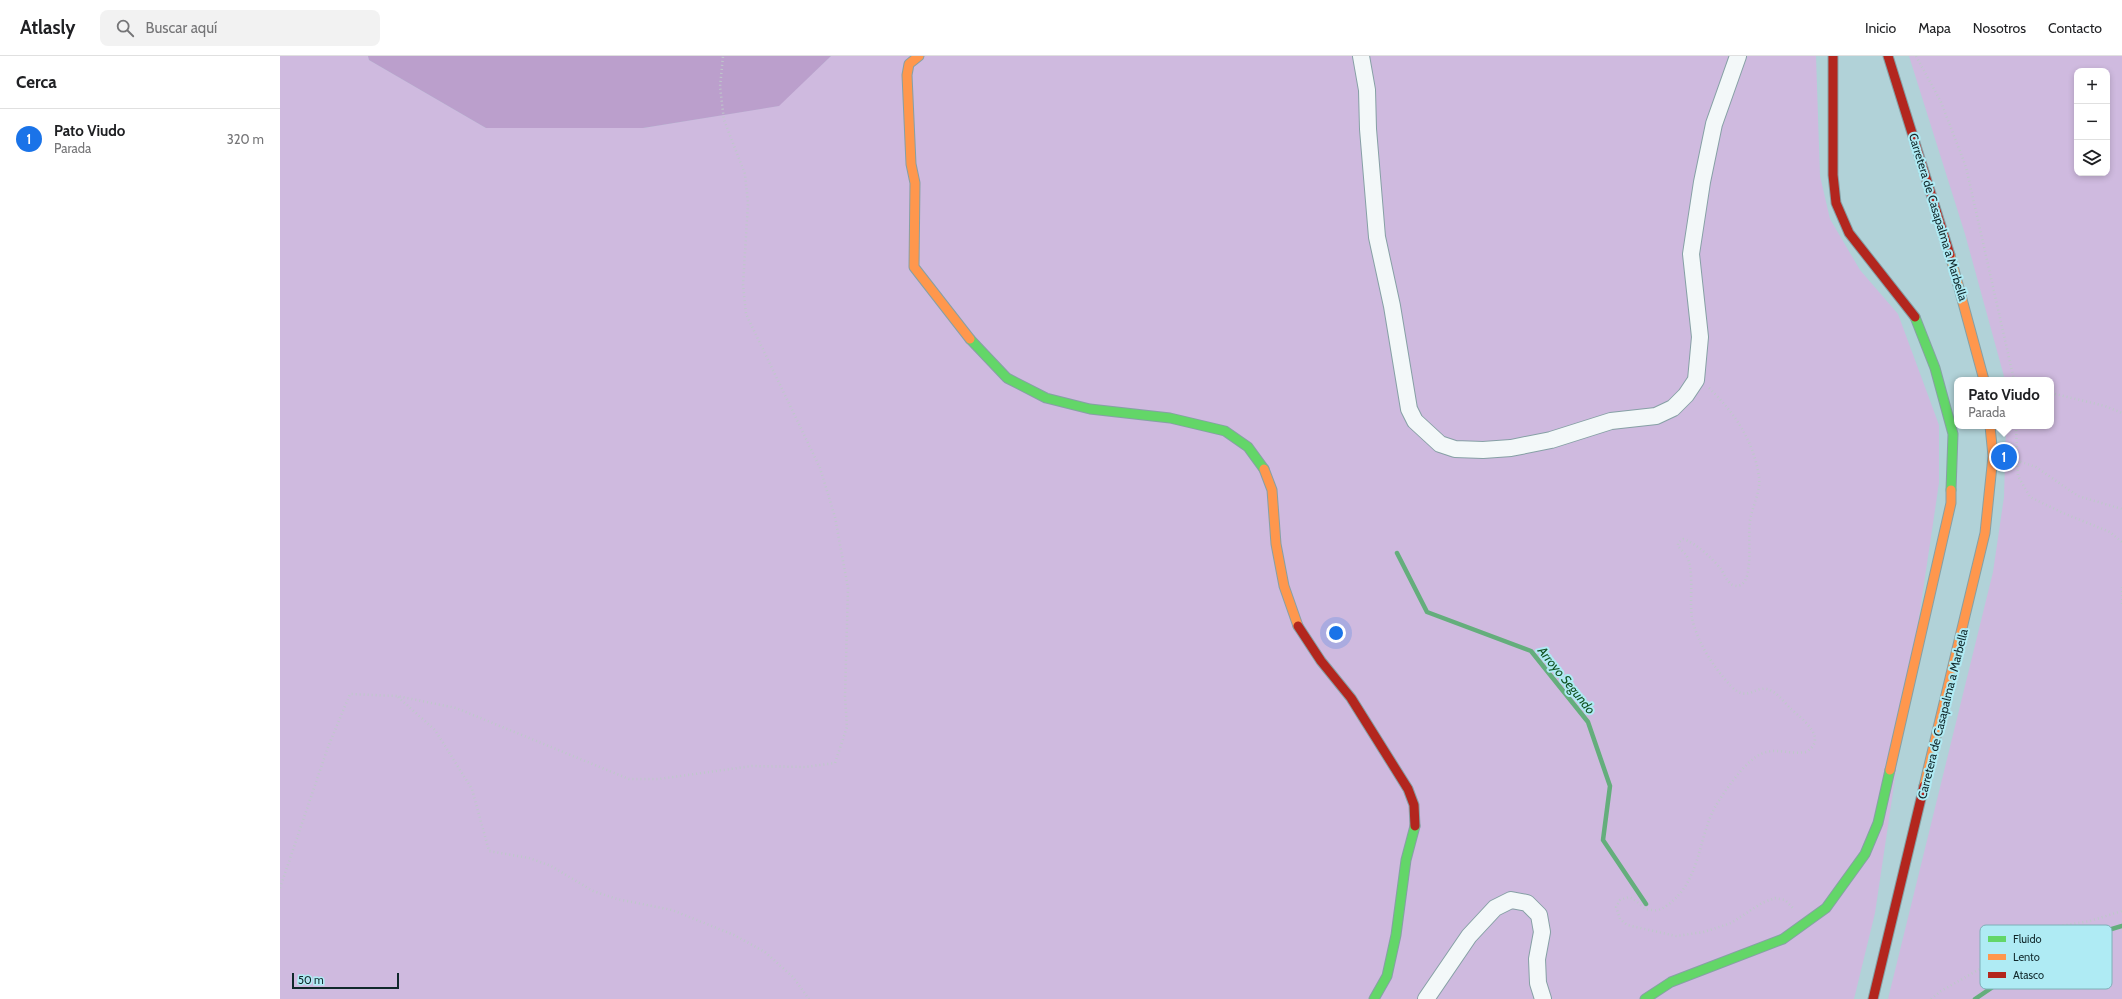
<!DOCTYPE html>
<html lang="es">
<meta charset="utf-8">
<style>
:root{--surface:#fff;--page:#f2f2f2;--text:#202124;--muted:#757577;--line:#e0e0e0;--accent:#1a73e8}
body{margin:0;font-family:Cabin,sans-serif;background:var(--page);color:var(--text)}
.controls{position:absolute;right:12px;top:12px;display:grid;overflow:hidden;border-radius:8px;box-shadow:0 2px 6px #0003}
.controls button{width:36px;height:36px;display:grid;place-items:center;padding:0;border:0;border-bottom:1px solid var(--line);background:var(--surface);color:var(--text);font:20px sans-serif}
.scale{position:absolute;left:12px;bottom:10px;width:107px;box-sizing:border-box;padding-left:4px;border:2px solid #10282b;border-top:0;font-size:11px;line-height:14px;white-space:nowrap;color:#10282b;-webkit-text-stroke:3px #afebf4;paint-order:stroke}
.you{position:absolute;left:1056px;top:577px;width:14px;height:14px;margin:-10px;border:3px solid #fff;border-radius:50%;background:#1a73e8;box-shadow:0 0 0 6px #1a73e833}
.badge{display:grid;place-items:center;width:26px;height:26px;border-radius:50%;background:var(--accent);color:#fff;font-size:13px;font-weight:700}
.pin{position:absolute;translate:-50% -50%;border:2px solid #fff;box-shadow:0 1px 4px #0006}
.popup{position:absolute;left:1674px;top:321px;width:100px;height:52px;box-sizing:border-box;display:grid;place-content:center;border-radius:8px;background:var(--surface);filter:drop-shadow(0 1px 3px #0005);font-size:13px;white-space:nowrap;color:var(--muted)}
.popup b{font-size:15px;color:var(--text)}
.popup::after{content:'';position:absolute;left:50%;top:100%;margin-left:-8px;border:8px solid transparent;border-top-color:var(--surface)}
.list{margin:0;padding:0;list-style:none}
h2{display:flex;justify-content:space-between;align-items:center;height:52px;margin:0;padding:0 16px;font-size:17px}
h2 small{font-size:13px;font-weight:400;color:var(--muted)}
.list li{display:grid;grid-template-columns:26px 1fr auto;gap:12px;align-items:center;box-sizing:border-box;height:60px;padding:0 16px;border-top:1px solid var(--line)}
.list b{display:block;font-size:15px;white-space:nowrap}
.list p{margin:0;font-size:13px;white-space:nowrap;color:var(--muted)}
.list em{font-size:13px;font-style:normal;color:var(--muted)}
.icon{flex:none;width:22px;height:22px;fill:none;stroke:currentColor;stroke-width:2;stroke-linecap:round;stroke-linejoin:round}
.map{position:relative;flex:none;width:1842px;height:943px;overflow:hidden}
header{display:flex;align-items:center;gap:24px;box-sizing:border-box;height:56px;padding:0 20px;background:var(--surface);border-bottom:1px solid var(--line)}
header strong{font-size:19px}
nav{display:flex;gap:22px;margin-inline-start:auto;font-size:14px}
.search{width:280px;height:36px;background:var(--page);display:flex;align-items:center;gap:10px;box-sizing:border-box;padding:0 14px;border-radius:8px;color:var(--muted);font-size:15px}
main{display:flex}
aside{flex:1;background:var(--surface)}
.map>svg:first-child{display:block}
.green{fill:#cfbadf;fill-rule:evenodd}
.forest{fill:#bb9fcc}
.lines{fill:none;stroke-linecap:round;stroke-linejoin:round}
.stream{stroke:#64ae7c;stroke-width:4.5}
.street-casing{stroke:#86a0a5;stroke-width:18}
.fast-casing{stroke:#86a0a5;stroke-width:11}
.slow-casing{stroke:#86a0a5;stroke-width:11}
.jam-casing{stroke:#86a0a5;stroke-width:11}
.path{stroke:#bec8ca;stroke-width:2.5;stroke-dasharray:1 3;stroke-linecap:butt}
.street{stroke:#f3f8f9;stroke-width:16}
.fast{stroke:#63d668;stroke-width:9}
.slow{stroke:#ff974d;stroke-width:9}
.jam{stroke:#b3261e;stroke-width:9}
.labels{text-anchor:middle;stroke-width:4;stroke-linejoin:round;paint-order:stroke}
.street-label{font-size:12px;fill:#10282b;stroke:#afebf4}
.water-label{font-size:13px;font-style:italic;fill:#125323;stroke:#afebf4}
.key{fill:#afebf4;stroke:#7fb0b8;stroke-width:1}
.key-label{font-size:11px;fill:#10282b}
</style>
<header>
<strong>Atlasly</strong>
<div class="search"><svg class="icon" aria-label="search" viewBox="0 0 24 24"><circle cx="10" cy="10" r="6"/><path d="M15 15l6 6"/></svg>Buscar aquí</div>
<nav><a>Inicio</a><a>Mapa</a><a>Nosotros</a><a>Contacto</a></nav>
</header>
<main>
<aside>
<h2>Cerca<small></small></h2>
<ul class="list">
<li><span class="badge">1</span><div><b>Pato Viudo</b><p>Parada</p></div><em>320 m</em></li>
</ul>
</aside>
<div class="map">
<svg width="1842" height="943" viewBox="0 0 1842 943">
<rect width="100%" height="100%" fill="#b1d2d8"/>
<g class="green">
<polygon points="0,0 88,0 89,4 206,72 363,72 498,50 551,0 1536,0 1540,120 1550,163 1580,214 1618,258 1659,369 1659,427 1595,857 1574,943 0,943"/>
<path d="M1629,0H1842V943H1608L1713,516L1724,441L1726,370H1771V324H1725L1685,178ZM1797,15H1827V117H1797Z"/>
</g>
<polygon class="forest" points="88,0 551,0 499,50 363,72 206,72 89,4"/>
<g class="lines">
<g class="stream">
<polyline points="1117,497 1147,556 1251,595 1308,666 1330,730 1323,784 1366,848"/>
<polyline points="1695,943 1772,891 1842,870"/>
</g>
<g class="street-casing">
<g id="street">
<polyline points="1081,0 1087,34 1088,73 1097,181 1112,250 1129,353 1135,365 1160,388 1175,393 1203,394 1231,392 1271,384 1331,365 1376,360 1393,352 1406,339 1416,324 1420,281 1411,198 1422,126 1434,68 1458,0"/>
<polyline points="1146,943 1189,880 1215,852 1231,844 1247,847 1259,859 1262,876 1257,903 1258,927 1263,943"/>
</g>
</g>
<g class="fast-casing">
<g id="fast">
<polyline points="1635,261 1655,312 1673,378 1671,434"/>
<polyline points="690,283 727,322 766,342 810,353 890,362 945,375 968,391 984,413"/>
<polyline points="1094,943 1107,920 1116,879 1126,804 1135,770"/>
<polyline points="1365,943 1391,926 1503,883 1546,852 1585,798 1598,767 1610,714"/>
</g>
</g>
<g class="slow-casing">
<g id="slow">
<polyline points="639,0 629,8 627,19 631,108 635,127 634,211 690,283"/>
<polyline points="1670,199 1704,324"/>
<polyline points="984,413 992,434 996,488 1004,530 1018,570"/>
<polyline points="1610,714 1671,447 1671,434"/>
<polyline points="1644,730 1705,477 1713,400 1710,370"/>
</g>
</g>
<g class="jam-casing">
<g id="jam">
<polyline points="1553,0 1553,119 1556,147 1569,177 1635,261"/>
<polyline points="1608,0 1670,199"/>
<polyline points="1018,570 1041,605 1071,642 1128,733 1134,749 1135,770"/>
<polyline points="1593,943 1644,730"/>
</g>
</g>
<g class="path">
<polyline points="1636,0 1661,46 1686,111 1734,324"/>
<path d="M1429,332C1454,356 1474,385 1479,421C1481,436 1472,450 1470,465C1468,481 1471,498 1468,514C1468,520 1464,530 1457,530C1455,530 1452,529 1451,528C1447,525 1444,518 1441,513C1432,502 1416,487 1403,483L1398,487V490C1400,493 1404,496 1406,499C1415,513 1409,544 1412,562C1417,586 1434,612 1451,630C1467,647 1474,630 1487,633C1496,635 1504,646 1510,652C1522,663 1549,682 1526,696C1510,699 1496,691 1481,698C1465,705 1444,736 1435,751C1418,783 1420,825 1389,848C1384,852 1379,855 1372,854C1362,854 1358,844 1349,841L1340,844L1336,851L1340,863L1347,869L1396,880L1424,876L1451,867L1482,847L1495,842L1505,844L1514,853"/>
<polyline points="1771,337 1825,350 1842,357"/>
<polyline points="1736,370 1738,420 1750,441 1783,457 1830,476 1842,486"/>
<polyline points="1729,402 1756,411 1798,440 1842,453"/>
<polyline points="1842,531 1842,548"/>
<polyline points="118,641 155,674 192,733 209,795 249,802 271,810 313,835 337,843 392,854 454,879 485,896 513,921 529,943"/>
<polyline points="0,832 48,691 70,638 117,640 176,652 349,723 379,723 472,710 525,711 555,707 567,671 565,641 568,532 555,461 540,412 466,258 463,229 468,147 465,118 444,64 440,31 443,0"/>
<polyline points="1651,943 1661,935 1714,905 1752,879 1768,872 1810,865 1842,855"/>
</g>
<use href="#street" class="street"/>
<use href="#fast" class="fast"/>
<use href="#slow" class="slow"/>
<use href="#jam" class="jam"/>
</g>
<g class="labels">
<g class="street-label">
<text transform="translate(1658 161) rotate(73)" y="4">Carretera de Casapalma a Marbella</text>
<text transform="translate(1663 658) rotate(-76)" y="4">Carretera de Casapalma a Marbella</text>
</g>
<g class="water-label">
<text transform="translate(1287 624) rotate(51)" y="5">Arroyo Segundo</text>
</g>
</g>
<rect x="1700" y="869" width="132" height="64" rx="6" class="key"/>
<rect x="1708" y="880" width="18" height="6" fill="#63d668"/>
<rect x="1708" y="898" width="18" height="6" fill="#ff974d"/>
<rect x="1708" y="916" width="18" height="6" fill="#b3261e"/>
<g class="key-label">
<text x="1733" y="887">Fluido</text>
<text x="1733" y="905">Lento</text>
<text x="1733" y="923">Atasco</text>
</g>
</svg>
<div class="controls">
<button>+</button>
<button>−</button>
<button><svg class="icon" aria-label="layers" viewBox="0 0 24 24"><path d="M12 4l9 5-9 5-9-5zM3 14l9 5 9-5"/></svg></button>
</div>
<div class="scale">50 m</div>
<div class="you"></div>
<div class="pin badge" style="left:1724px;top:401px">1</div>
<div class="popup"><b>Pato Viudo</b>Parada</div>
</div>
</main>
